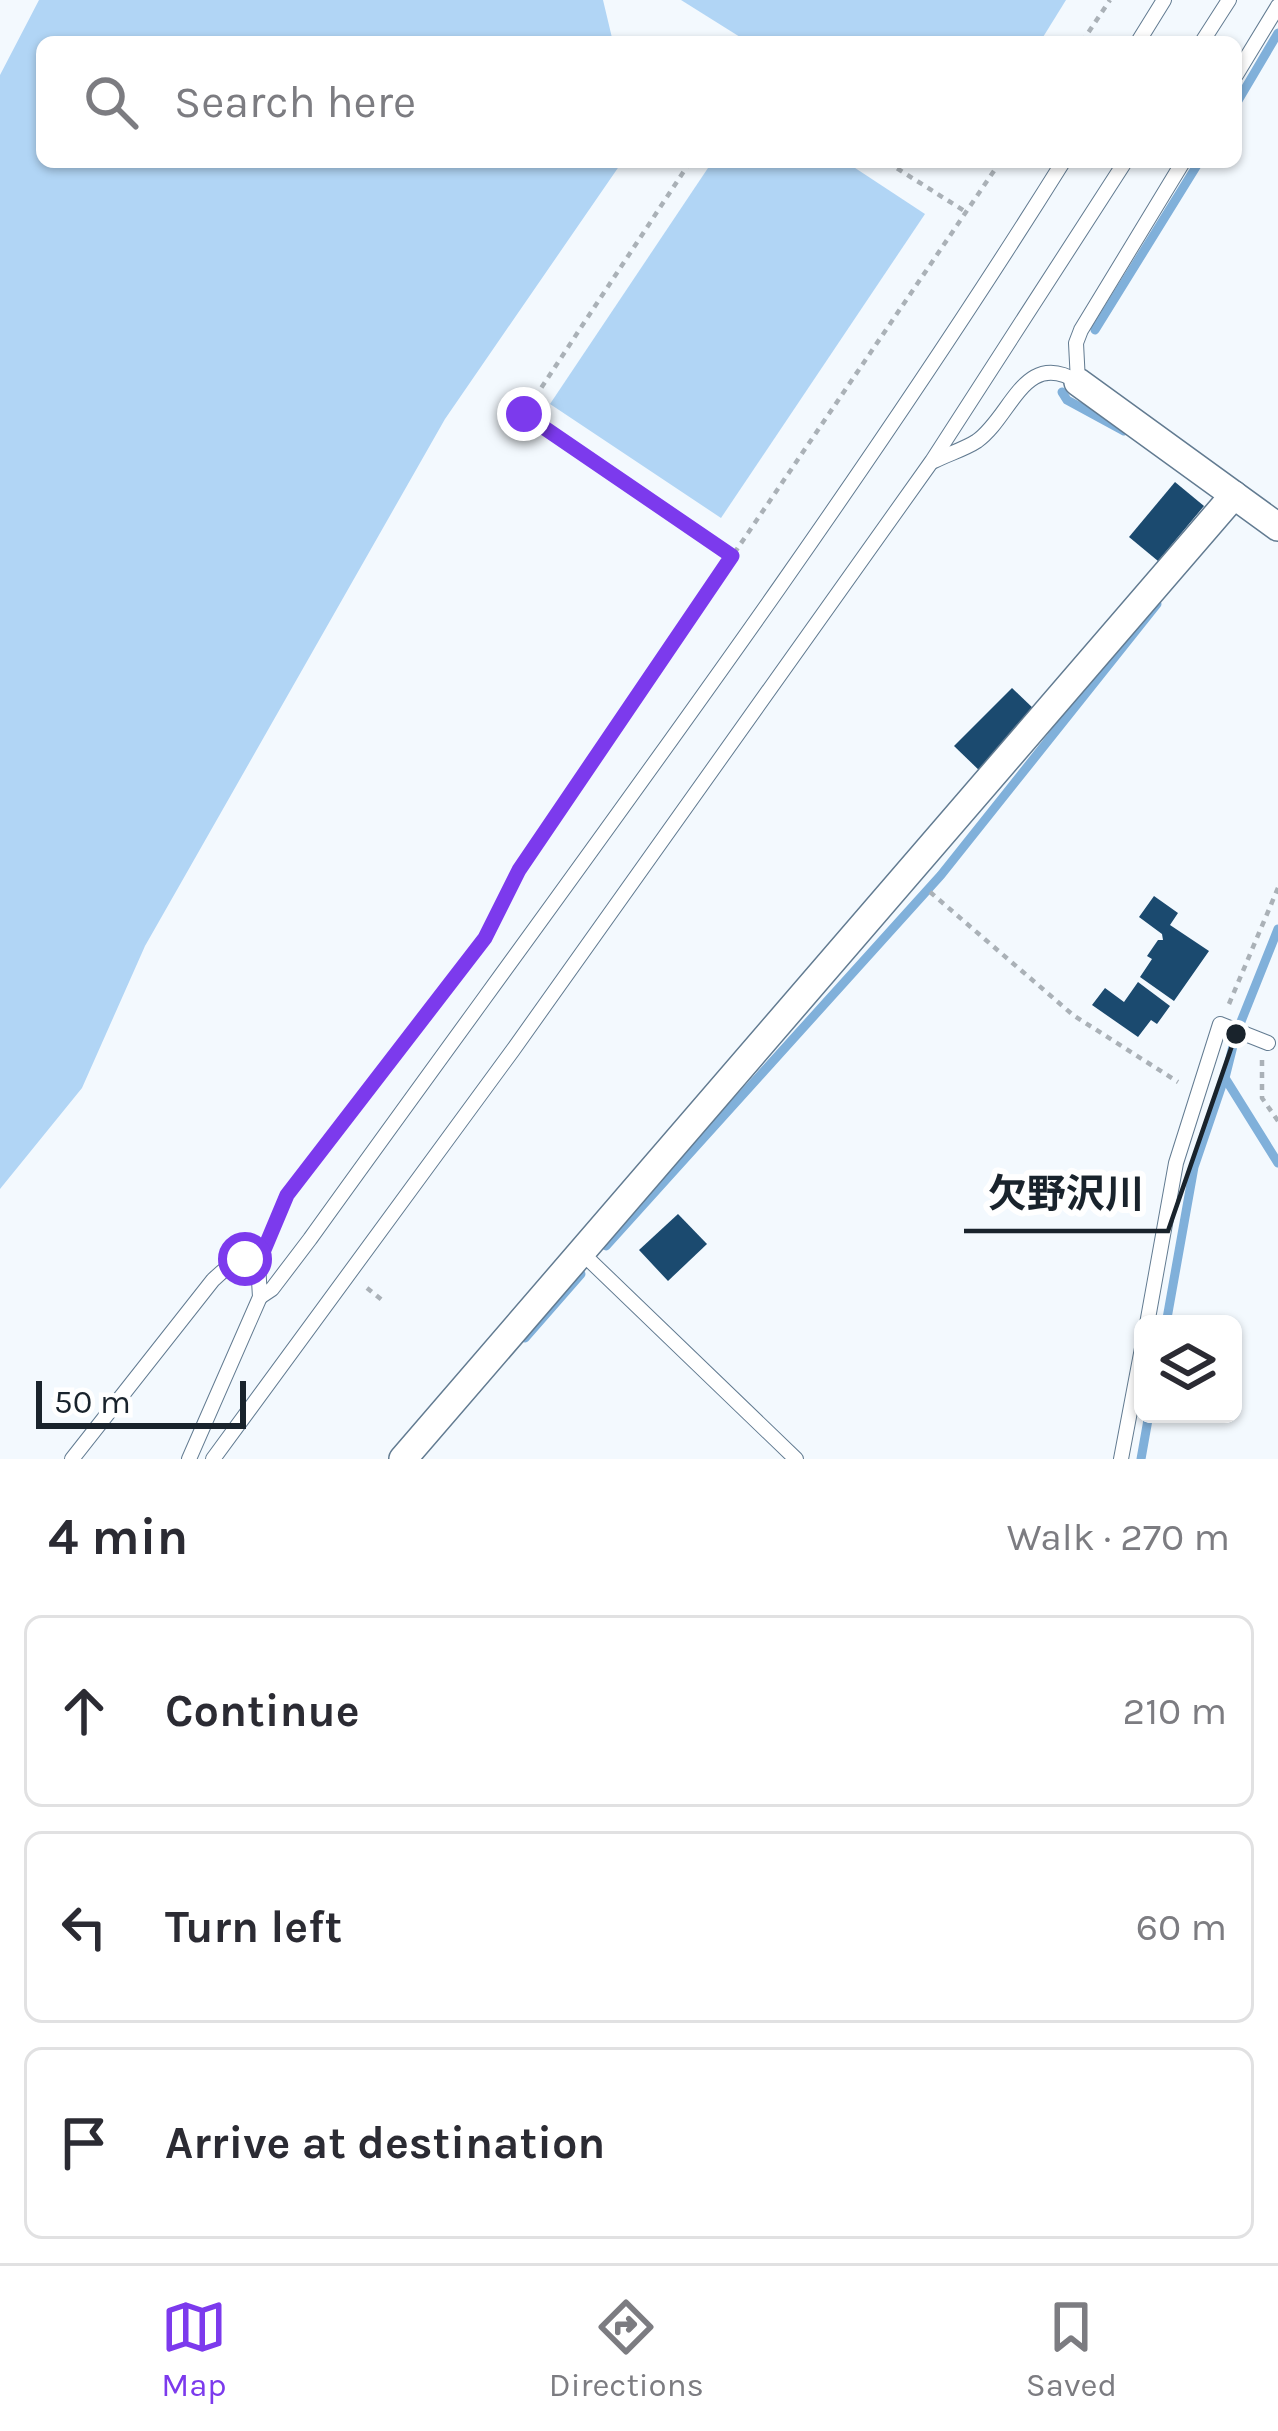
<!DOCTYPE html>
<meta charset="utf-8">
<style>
:root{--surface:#fff;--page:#f2f2f3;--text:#2b2b33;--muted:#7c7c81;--line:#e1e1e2;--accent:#7c3aed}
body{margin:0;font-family:Karla,"Noto Sans JP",sans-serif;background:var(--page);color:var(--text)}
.controls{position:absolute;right:36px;bottom:36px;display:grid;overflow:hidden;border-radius:18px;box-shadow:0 3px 9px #0004}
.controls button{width:108px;height:108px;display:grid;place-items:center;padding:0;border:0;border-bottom:3px solid var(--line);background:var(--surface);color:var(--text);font:60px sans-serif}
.scale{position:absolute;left:36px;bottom:30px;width:210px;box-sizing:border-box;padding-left:12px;border:6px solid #19232c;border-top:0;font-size:33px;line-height:42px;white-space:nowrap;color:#19232c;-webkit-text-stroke:9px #fff;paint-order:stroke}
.stop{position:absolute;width:36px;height:36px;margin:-27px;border:9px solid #7c3aed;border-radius:50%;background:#fff}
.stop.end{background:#7c3aed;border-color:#fff;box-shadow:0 3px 12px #0008}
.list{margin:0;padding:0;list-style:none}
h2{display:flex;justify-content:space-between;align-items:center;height:156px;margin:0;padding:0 48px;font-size:51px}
h2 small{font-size:39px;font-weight:400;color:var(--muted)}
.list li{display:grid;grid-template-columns:78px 1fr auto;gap:36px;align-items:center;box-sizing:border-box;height:192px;margin:0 24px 24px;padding:0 24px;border:3px solid var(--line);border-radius:18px}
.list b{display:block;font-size:45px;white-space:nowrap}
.list em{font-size:39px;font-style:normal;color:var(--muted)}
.icon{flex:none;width:66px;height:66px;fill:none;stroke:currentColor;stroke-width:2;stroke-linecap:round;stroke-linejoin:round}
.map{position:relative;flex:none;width:1278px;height:1459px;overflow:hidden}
.search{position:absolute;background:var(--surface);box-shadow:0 3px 9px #0004;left:36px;right:36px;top:36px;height:132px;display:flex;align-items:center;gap:30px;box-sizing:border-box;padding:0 42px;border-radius:18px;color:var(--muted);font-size:45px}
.sheet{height:804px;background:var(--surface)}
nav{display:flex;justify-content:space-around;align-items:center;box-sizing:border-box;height:168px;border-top:3px solid var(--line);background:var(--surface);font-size:33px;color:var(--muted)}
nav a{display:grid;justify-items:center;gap:6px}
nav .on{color:var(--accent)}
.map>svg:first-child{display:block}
.green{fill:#b1d5f5}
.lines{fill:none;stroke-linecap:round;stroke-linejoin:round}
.stream{stroke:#80b0da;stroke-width:9}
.building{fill:#1b4a6f}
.lane-casing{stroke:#627b91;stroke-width:16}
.street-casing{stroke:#627b91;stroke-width:30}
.path{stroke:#aab1b7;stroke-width:4.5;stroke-dasharray:6 6;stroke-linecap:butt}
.lane{stroke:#fff;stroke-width:14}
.street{stroke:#fff;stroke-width:27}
.route{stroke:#7c3aed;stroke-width:15}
.leader{fill:none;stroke:#19232c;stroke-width:4.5}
.callout-dot{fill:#19232c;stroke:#fff;stroke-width:4.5}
.callout-label{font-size:39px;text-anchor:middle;font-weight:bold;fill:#19232c;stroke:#fff;stroke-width:12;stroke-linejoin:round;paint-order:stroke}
</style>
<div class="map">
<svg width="1278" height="1459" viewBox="0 0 1278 1459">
<rect width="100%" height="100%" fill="#f3f9fe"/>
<g class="green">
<polygon points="39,0 603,0 613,42 42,42 42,162 622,162 445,419 145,946 82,1088 0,1189 0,75"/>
<polygon points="681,0 1066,0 1040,42 748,42"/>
<polygon points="712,162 846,162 925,214 721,518 550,404"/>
</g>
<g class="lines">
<g class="stream">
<polyline points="1236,104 1278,33"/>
<polyline points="1095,330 1199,162"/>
<polyline points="1062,392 1067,400 1124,431"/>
<polyline points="1278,929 1236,1034 1225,1078 1278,1163"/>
<polyline points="606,1246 941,875 1157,604"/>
<polyline points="1166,1324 1194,1167 1224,1079"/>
<polyline points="525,1338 581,1274"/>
<polyline points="1141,1459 1149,1414"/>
</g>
</g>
<g class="building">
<polygon points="1175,482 1204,506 1158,561 1129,537"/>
<polygon points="1012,688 1036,711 983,774 954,746"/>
<polygon points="1154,896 1178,913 1170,925 1209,951 1174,1001 1140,977 1152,959 1147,956 1158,940 1163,940 1162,934 1139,917"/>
<polygon points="1138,982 1170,1006 1157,1024 1151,1020 1138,1037 1092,1005 1105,988 1124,1002"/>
<polygon points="678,1214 707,1244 668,1281 639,1250"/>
</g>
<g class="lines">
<g class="lane-casing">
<g id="lane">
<polyline points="1138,42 1164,0"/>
<polyline points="1202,42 1229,0"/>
<polyline points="1236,75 1278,6"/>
<polyline points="1078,382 1076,343 1081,330 1183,162"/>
<path d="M934,461C948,454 965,449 977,441C1012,416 1024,348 1078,382"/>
<polyline points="581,1252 796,1459"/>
<path d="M260,1297L272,1289L310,1239C565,884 831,533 1063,162"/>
<polyline points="1147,1324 1176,1163 1220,1024 1268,1043"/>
<path d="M72,1459L213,1280C228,1266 237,1257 258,1264L260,1297L189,1459"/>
<polyline points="213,1459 513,1050 932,461 1125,162"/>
<polyline points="1121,1459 1143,1343"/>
</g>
</g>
<g class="street-casing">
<g id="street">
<polyline points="1078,382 1278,527"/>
<polyline points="403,1459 1234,495"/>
</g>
</g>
<g class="path">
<polyline points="1082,42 1110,0"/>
<polyline points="690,162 524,414 732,556"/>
<polyline points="887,162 966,212"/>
<polyline points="930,892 1073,1015 1178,1082"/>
<polyline points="1229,1004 1278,888"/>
<polyline points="1262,1060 1262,1098 1278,1121"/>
<polyline points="265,1247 287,1195 485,937 519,870 1000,162"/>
<polyline points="367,1288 382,1300"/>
</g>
<use href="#lane" class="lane"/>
<use href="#street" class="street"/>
</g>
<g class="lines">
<polyline class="route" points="245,1259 258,1264 287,1195 485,938 519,870 732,556 524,414"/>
</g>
<path class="leader" d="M1236 1034L1168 1231H964"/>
<circle class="callout-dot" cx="1236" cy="1034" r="12"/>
<g class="callout-label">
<text x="1066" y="1207">欠野沢川</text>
</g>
</svg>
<div class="controls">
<button><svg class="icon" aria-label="layers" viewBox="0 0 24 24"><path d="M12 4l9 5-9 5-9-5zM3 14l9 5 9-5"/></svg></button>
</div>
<div class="scale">50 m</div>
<div class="stop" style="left:245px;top:1259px"></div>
<div class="stop end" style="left:524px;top:414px"></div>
<div class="search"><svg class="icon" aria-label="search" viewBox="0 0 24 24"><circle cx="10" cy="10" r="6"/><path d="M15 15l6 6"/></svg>Search here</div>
</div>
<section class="sheet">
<h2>4 min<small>Walk · 270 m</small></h2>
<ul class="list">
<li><svg class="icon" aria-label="ahead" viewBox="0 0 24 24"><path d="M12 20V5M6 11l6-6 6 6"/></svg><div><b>Continue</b></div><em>210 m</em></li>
<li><svg class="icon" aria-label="left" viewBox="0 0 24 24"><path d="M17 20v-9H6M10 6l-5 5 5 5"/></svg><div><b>Turn left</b></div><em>60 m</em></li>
<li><svg class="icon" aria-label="arrive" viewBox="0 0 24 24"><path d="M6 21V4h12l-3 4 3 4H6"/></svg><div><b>Arrive at destination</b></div></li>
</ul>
</section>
<nav>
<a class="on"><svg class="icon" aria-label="map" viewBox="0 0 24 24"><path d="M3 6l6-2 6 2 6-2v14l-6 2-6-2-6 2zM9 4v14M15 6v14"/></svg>Map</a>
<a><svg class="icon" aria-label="directions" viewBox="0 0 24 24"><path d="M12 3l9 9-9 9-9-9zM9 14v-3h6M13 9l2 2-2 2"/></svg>Directions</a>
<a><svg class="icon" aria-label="saved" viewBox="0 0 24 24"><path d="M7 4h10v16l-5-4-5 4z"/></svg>Saved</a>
</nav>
